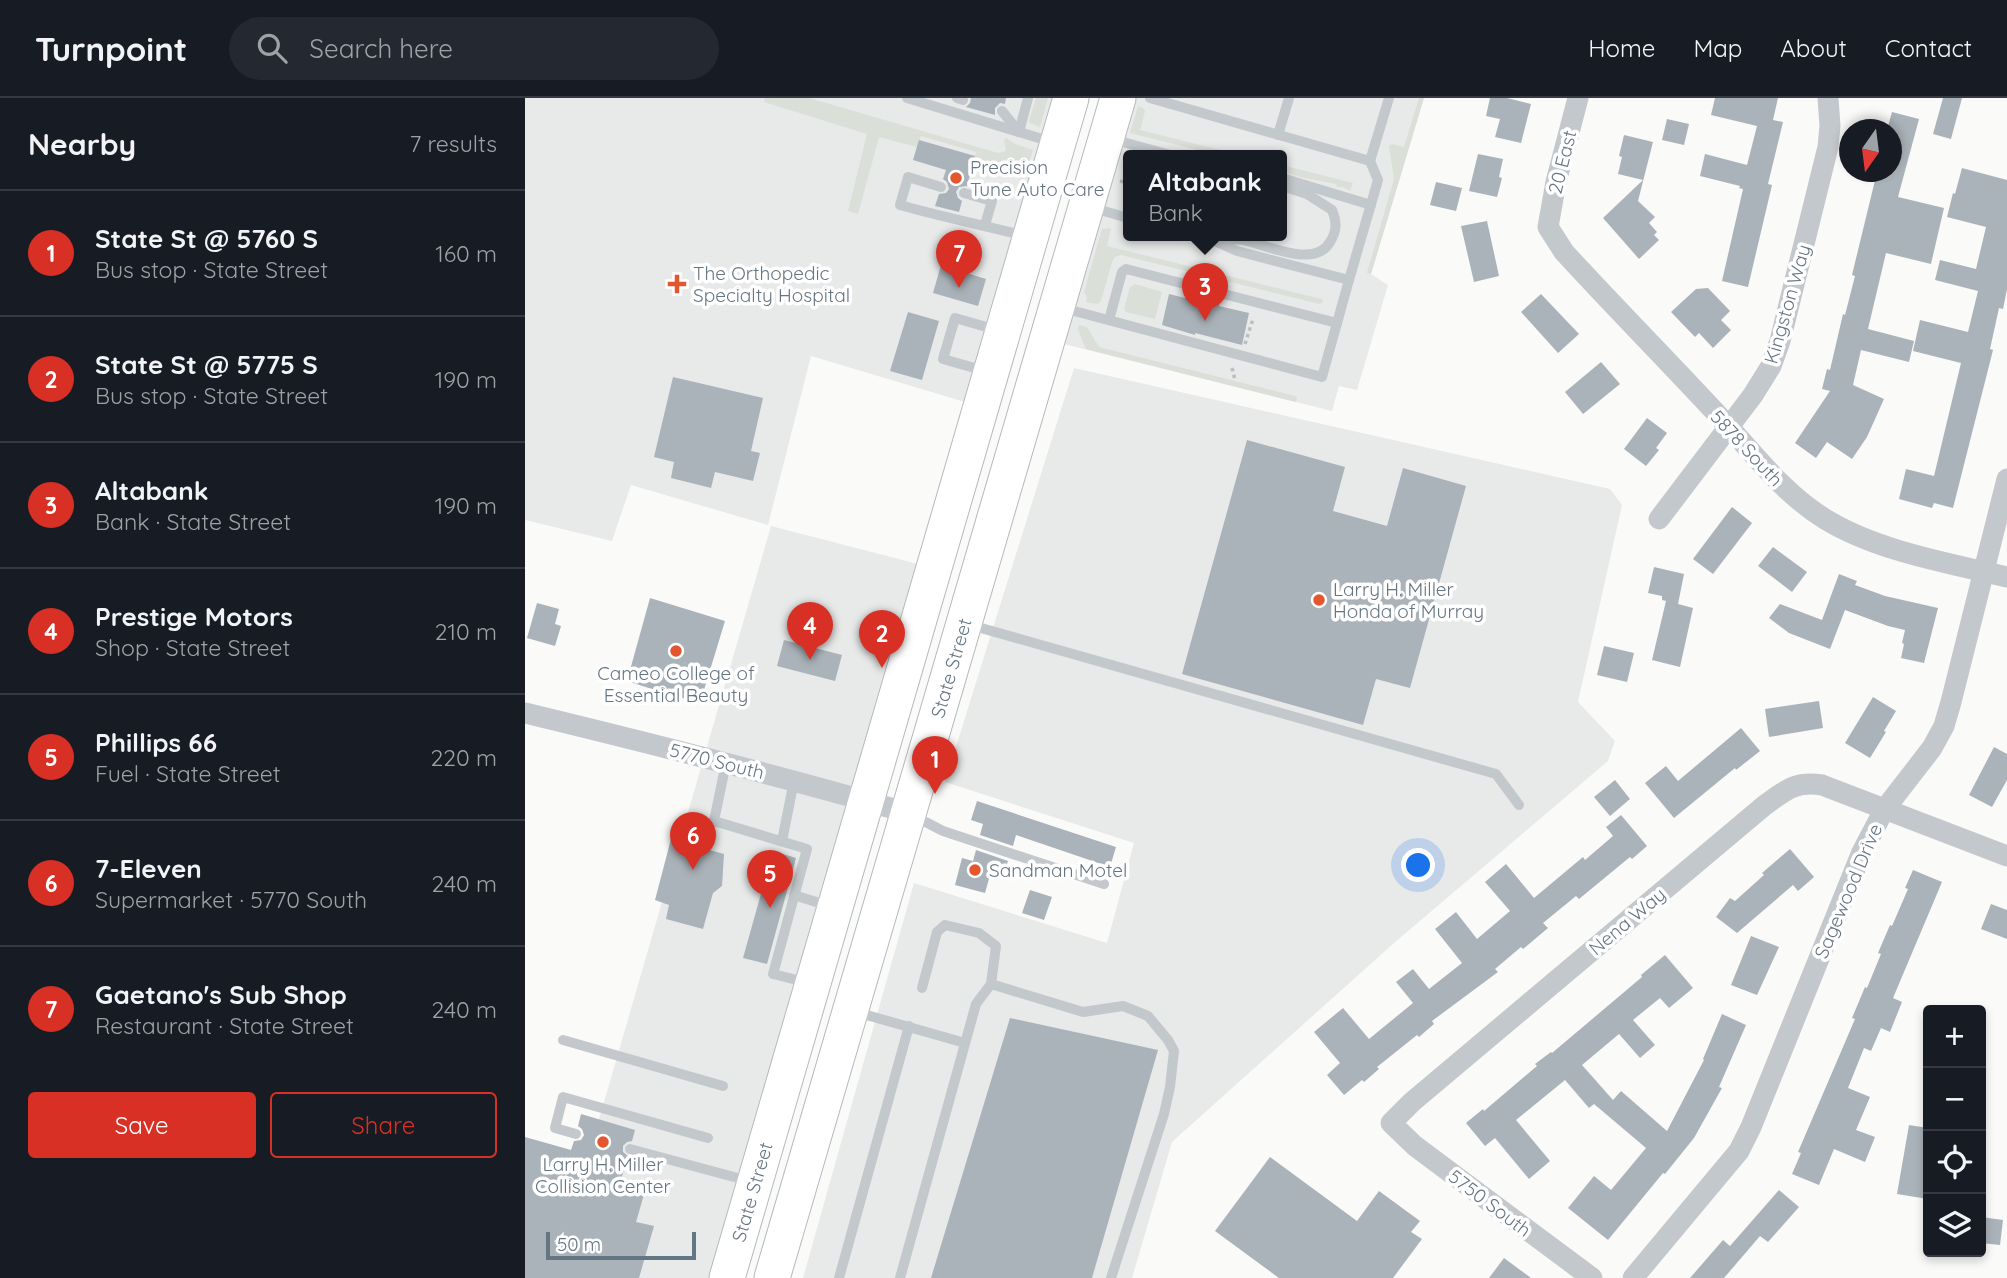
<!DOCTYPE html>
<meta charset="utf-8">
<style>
:root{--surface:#171b24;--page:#242831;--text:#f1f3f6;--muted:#9ea1a6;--line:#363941;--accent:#d93025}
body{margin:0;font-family:Quicksand,sans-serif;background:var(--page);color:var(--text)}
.controls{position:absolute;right:21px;bottom:21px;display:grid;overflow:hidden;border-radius:7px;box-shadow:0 4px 10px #0003}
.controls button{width:63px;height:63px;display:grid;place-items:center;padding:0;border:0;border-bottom:2px solid var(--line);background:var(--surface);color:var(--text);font:35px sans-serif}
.compass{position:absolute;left:1314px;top:21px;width:63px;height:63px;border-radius:50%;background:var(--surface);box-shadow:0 4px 10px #0003;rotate:194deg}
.scale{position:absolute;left:21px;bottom:18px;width:150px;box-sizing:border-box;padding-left:7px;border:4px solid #657683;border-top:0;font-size:19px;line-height:24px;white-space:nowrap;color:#657683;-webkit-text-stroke:5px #fff;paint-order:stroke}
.you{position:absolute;left:894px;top:768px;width:24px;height:24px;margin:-18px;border:5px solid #fff;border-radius:50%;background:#1a73e8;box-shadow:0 0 0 10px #1a73e833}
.badge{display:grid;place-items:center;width:46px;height:46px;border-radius:50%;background:var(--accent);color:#fff;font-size:23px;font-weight:700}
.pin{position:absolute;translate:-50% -58px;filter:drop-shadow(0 2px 4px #0008)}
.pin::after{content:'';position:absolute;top:37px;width:24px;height:21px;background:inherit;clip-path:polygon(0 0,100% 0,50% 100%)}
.popup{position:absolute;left:598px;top:52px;width:164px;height:91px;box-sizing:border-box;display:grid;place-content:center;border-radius:7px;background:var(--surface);filter:drop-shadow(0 2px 5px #0005);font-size:23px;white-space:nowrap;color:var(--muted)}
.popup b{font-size:26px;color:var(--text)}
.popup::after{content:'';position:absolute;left:50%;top:100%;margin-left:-14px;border:14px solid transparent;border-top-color:var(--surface)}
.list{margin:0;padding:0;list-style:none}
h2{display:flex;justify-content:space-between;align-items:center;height:91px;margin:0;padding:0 28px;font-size:30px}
h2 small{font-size:23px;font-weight:400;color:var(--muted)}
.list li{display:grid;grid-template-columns:46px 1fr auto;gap:21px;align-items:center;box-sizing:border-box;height:126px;padding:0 28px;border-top:2px solid var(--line)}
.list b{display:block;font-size:26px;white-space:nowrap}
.list p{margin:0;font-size:23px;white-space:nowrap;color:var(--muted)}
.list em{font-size:23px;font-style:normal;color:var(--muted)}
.actions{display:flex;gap:14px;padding:21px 28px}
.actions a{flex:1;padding:16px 0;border:2px solid var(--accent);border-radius:7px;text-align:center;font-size:24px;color:var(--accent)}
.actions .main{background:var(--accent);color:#fff}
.icon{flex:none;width:38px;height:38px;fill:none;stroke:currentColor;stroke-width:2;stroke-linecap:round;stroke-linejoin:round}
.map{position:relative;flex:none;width:1482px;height:1180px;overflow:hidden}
header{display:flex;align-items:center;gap:42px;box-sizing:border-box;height:98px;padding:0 35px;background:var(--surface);border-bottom:2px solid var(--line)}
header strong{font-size:33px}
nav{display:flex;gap:38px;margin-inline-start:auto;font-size:24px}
.search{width:490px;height:63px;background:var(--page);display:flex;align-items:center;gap:18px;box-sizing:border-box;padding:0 24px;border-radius:38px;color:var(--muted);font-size:26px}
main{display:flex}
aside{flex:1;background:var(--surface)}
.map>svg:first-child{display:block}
.built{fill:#e8e9e9;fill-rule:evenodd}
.green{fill:#dadfd7}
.building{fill:#aab3b9}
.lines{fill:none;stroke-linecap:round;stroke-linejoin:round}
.primary-casing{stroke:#b5babe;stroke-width:37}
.path{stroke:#bbbfc2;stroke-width:3.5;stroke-dasharray:3.5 3.5;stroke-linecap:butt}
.lane{stroke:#c3c8cc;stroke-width:10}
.street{stroke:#c3c8cc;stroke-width:21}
.primary{stroke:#fff;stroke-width:35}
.poi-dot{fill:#e4572e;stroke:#fff;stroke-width:2.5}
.labels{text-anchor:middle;stroke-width:7;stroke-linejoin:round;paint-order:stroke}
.street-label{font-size:19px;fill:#657683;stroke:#fff}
.poi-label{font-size:19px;fill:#657683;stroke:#fff;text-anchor:start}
</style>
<header>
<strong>Turnpoint</strong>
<div class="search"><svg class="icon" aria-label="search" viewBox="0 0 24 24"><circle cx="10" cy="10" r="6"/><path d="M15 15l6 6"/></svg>Search here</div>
<nav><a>Home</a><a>Map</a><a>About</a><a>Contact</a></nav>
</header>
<main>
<aside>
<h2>Nearby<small>7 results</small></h2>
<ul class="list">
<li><span class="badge">1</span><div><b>State St @ 5760 S</b><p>Bus stop · State Street</p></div><em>160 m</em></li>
<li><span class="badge">2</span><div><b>State St @ 5775 S</b><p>Bus stop · State Street</p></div><em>190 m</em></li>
<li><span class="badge">3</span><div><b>Altabank</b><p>Bank · State Street</p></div><em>190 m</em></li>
<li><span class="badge">4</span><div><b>Prestige Motors</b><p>Shop · State Street</p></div><em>210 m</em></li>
<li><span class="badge">5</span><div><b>Phillips 66</b><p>Fuel · State Street</p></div><em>220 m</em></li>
<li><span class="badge">6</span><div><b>7-Eleven</b><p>Supermarket · 5770 South</p></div><em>240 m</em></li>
<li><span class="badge">7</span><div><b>Gaetano's Sub Shop</b><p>Restaurant · State Street</p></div><em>240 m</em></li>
</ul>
<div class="actions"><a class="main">Save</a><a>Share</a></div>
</aside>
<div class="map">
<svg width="1482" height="1180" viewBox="0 0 1482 1180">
<rect width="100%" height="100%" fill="#fafaf8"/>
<g class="built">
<polygon points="0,0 529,0 440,304 286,258 243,427 106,387 87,443 0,422"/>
<path d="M610,0H899L846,176L863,187L832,292L814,288L807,313L539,246ZM603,57H757V137H603Z"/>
<polygon points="549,270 1085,391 1097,407 1053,604 1090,643 1083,663 869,845 647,1044 607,1180 278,1180 389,785 582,845 609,745 420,684"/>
<polygon points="246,428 393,466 184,1180 28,1180"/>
</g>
<g class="green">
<polygon points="240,0 284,0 473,55 481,53 479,42 481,40 490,46 508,52 501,75 449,61 451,54 396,38 392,49 354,39 333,116 323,113 342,36 239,4"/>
<polygon points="511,0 523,0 515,29 505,25 504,23"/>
<polygon points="894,0 899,0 846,176 842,175 869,81 864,48 867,46 879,49"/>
<polygon points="613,8 618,10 620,13 615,32 715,57 693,57 605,35"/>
<polygon points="757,67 828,85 825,93 818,89 812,89 811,86 775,79 757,73"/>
<polygon points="584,130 586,131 582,148 788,199 797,201 798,204 794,206 596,157 590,159 587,164 576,203 572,206 561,204 562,199 559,194 577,131"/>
<polygon points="610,186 637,194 630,221 601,214 599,211 605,189"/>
<polygon points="554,227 562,229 574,249 770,298 772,300 771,304 561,251 553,232"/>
</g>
<g class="building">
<polygon points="446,0 481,0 480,6 475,5 470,10 470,17 441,9 445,5"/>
<polygon points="965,0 982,0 1006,6 996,45 970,39 975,21 961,18"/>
<polygon points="1190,0 1253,0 1248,22 1258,24 1243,86 1247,87 1223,189 1197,183 1218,91 1214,90 1215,88 1175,78 1180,56 1222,67 1232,28 1186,17"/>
<polygon points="1418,0 1437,0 1426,41 1408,36"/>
<polygon points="1367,14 1394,21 1373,99 1419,110 1406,166 1361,155 1343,231 1389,243 1384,264 1336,252 1328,287 1359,301 1342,339 1327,361 1302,344 1291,360 1270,345 1305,293 1297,291 1302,271 1305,272 1318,216 1320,217 1330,178 1327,177 1352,74 1367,74 1367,32 1362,32"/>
<polygon points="1142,21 1164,26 1159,47 1137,42"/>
<polygon points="1099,37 1128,44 1113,103 1130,119 1124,125 1132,134 1129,137 1134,142 1114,161 1078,120 1118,82 1093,76 1097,59 1094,58"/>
<polygon points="394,42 450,58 442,88 434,89 431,94 433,100 437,103 434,114 410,108 414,96 421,95 424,91 422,84 418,81 421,72 388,62"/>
<polygon points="953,56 978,61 974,79 977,80 972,99 944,93"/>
<polygon points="1437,70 1482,82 1482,191 1478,211 1474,210 1465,251 1468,252 1428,410 1409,405 1407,410 1374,401 1381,371 1409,378 1436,265 1388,253 1395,222 1443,234 1453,193 1410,182 1415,162 1451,171 1461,129 1422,119 1428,95 1430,96"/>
<polygon points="911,84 937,90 931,113 905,107"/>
<polygon points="962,123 974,178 949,184 936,128"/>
<polygon points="416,167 461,181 453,208 408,195"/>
<polygon points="1183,190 1205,213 1196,222 1206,232 1188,250 1174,235 1170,239 1146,214 1171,191"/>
<polygon points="644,196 676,204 678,199 695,203 694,208 724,215 717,247 670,235 670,237 637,227"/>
<polygon points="1016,196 1054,236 1033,255 996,214"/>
<polygon points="383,214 414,223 397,282 365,273"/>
<polygon points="1076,264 1095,286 1058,316 1040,294"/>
<polygon points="148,279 238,300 226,353 235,355 228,383 190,374 186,390 146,380 149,364 129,359"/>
<polygon points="1122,320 1142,335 1131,350 1134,352 1121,368 1099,351"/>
<polygon points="722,342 820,369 808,413 862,428 878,370 941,388 885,590 851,581 838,627 657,576"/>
<polygon points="1207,409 1227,425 1188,476 1168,461"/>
<polygon points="1248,449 1282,474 1267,494 1233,468"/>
<polygon points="1129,469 1159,476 1153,506 1168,510 1155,569 1127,562 1141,503 1137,502 1137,498 1123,495"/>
<polygon points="1314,476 1332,483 1330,487 1360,498 1413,510 1399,565 1376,560 1379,546 1377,545 1380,532 1363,528 1320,512 1305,551 1264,535 1244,520 1255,506 1297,522"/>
<polygon points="125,500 200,523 175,605 151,598 150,602 128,596 130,592 102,583"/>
<polygon points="12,505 34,511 30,526 36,528 30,548 2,540"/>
<polygon points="259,542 317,557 310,583 252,568"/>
<polygon points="1079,548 1109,555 1102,584 1072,577"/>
<polygon points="1348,599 1371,613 1359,633 1361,634 1345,660 1320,645"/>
<polygon points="1294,603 1298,630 1244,639 1240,611"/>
<polygon points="1216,630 1235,653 1211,672 1210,670 1149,720 1120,685 1141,668 1153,683"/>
<polygon points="1469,649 1482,656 1482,682 1467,709 1444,697"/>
<polygon points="1090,682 1105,701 1085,718 1069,699"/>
<polygon points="452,703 591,749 585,769 491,737 488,748 455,737 458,726 446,722"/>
<polygon points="1096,717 1122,748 1107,761 1105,759 1054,801 1051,798 1018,825 1023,830 998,851 996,849 970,871 973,874 907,923 909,926 894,939 892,937 852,969 854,971 839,984 837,982 819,997 802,977 815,965 789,934 818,910 844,941 888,905 871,884 888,871 904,891 937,865 910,831 931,814 952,841 985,813 960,784 981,766 1009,800 1058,759 1060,762 1088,738 1081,729"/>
<polygon points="146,741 199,756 197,788 188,795 178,831 141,821 144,807 130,802"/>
<polygon points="1265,751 1289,779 1273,793 1268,787 1212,835 1191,819 1205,800 1210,803 1239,777 1237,775"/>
<polygon points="451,752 483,763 480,773 467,770 460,795 430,787 437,760 448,763"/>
<polygon points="248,753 271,760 242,866 218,860"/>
<polygon points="1388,772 1417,784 1368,900 1377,904 1365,934 1356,930 1346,953 1339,950 1323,990 1345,999 1331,1032 1350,1039 1340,1064 1309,1051 1294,1087 1267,1076 1276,1055 1273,1054 1330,921 1327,920 1340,889 1342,890 1356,856 1353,855 1365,827 1367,828 1383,791 1380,790"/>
<polygon points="505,792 527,799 519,822 497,815"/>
<polygon points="1466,806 1482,812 1482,841 1456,831"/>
<polygon points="1226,838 1254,849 1232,897 1206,887"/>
<polygon points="1140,857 1168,890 1144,910 1135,900 1108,922 1130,947 1115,960 1094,936 1057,967 1088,1002 1096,993 1142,1033 1179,962 1178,961 1197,916 1221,927 1194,989 1197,990 1169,1040 1140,1076 1138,1075 1083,1142 1043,1110 1069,1078 1086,1092 1121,1050 1069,1006 1064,1010 1040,982 991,1022 1025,1063 1004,1081 970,1040 960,1048 941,1025 958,1011 959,1013 1012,968 1010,966 1026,954 1027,955 1117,879 1116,877"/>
<polygon points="485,920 633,952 567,1180 406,1180"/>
<polygon points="56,1016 110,1032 107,1043 102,1044 98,1048 98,1054 103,1058 95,1085 120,1093 111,1124 129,1128 114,1180 0,1180 0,1039 46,1052 49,1043 56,1042 59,1037 57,1031 53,1028"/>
<polygon points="1384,1027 1403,1030 1403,1101 1372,1096"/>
<polygon points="745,1059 832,1123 854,1093 895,1123 886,1134 897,1141 868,1180 754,1180 690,1133"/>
<polygon points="1254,1092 1274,1109 1243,1144 1235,1138 1199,1180 1165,1180 1198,1142 1205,1148"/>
<polygon points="1456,1119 1478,1122 1475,1147 1456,1145"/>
<polygon points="979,1160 1006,1180 964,1180"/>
</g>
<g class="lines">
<g class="primary-casing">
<g id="primary">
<polyline points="202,1180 546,0"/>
<polyline points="247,1180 593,0"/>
</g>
</g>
<g class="path">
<polyline points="595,83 603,85"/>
<polyline points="720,246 728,221"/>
<polyline points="707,270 710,282"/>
</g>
<g class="lane">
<polyline points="382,0 527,44"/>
<polyline points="432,0 438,2"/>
<polyline points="625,0 845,63 864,0"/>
<polyline points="477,13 494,34"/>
<polyline points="494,34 503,0"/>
<polyline points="753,37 764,0"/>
<polyline points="587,41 645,57"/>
<polyline points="757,80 846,107"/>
<path d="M416,89L383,79L375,107C417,119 458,127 500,138"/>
<polyline points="439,95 467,103 460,127"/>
<polyline points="565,109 603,120"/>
<polyline points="672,137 685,141 712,153 824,182 853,82 845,63"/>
<path d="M692,141C701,141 710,141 719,142C742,147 790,171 805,144C812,133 812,124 807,112L782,96L757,88"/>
<polyline points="538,210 797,279 824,182"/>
<polyline points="584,222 597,174 601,171 812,225"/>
<polyline points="460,273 418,261 430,220 472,232"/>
<polyline points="442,526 971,676 994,707"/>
<polyline points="201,665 189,723 282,751 248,876 284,885"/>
<polyline points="389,718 418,733 579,786"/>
<polyline points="257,743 269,683"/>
<polyline points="269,797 307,809"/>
<polyline points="397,890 412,834 420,827 454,835 471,848 466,886"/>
<polyline points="331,914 440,945"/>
<polyline points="38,942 198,988"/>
<polyline points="51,1036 30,1030 38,999 183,1040"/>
<polyline points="105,1051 224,1083"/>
<polyline points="314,1180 384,928"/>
<polyline points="375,1180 451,906 466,886 558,914 598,908 623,918 643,942 649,953 645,989 639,1016 586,1180"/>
</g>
<g class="street">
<path d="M1053,0L1031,84L1023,129L1039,154C1093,213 1150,270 1204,329C1234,362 1261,397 1300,421C1352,453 1423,465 1482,479"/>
<polyline points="1134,421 1228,297 1246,268 1255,243 1303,49 1305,28 1303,0"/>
<path d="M0,615C128,646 256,678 383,715"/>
<path d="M1067,1180L890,1048L866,1025L887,1004L1240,707C1261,692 1270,683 1297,687L1482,758"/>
<polyline points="1108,1180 1214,1053 1226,1029 1337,754 1359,712 1407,650 1419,628 1426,604 1482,381"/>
</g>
<use href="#primary" class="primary"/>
</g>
<g class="poi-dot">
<circle cx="431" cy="80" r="7"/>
<path d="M148.5 175.5h7v7h7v7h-7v7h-7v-7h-7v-7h7z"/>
<circle cx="794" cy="502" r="7"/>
<circle cx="151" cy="553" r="7"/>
<circle cx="450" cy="772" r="7"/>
<circle cx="78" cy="1044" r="7"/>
</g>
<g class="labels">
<g class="street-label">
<text transform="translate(1037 64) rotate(-76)" y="7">20 East</text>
<text transform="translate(1262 206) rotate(-74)" y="7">Kingston Way</text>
<text transform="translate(1222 350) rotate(47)" y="7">5878 South</text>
<text transform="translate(426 570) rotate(-74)" y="7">State Street</text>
<text transform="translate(192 663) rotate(14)" y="7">5770 South</text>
<text transform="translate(1323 793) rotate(-67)" y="7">Sagewood Drive</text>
<text transform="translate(1102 823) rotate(-40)" y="7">Nena Way</text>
<text transform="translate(227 1094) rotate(-74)" y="7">State Street</text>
<text transform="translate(965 1105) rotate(37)" y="7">5750 South</text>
</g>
<g class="poi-label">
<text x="445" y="76">Precision<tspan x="445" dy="22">Tune Auto Care</tspan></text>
<text x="168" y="182">The Orthopedic<tspan x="168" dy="22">Specialty Hospital</tspan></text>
<text x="808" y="498">Larry H. Miller<tspan x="808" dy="22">Honda of Murray</tspan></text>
<text x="151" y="582" text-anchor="middle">Cameo College of<tspan x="151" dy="22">Essential Beauty</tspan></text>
<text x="464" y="779">Sandman Motel</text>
<text x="78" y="1073" text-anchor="middle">Larry H. Miller<tspan x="78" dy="22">Collision Center</tspan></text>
</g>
</g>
</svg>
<div class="controls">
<button>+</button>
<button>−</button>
<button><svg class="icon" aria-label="locate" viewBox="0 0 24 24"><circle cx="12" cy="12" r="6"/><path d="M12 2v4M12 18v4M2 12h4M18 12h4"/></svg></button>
<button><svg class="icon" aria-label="layers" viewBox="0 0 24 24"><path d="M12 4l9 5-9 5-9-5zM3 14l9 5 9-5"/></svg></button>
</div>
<svg class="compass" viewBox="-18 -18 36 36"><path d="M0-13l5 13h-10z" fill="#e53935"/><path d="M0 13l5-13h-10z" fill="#9ea1a6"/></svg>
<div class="scale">50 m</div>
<div class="you"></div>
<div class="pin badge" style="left:410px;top:696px">1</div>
<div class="pin badge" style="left:357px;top:570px">2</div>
<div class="pin badge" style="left:680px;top:223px">3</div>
<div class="popup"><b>Altabank</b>Bank</div>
<div class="pin badge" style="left:285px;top:562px">4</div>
<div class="pin badge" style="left:245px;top:810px">5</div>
<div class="pin badge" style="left:168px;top:772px">6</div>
<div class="pin badge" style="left:434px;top:190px">7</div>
</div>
</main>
